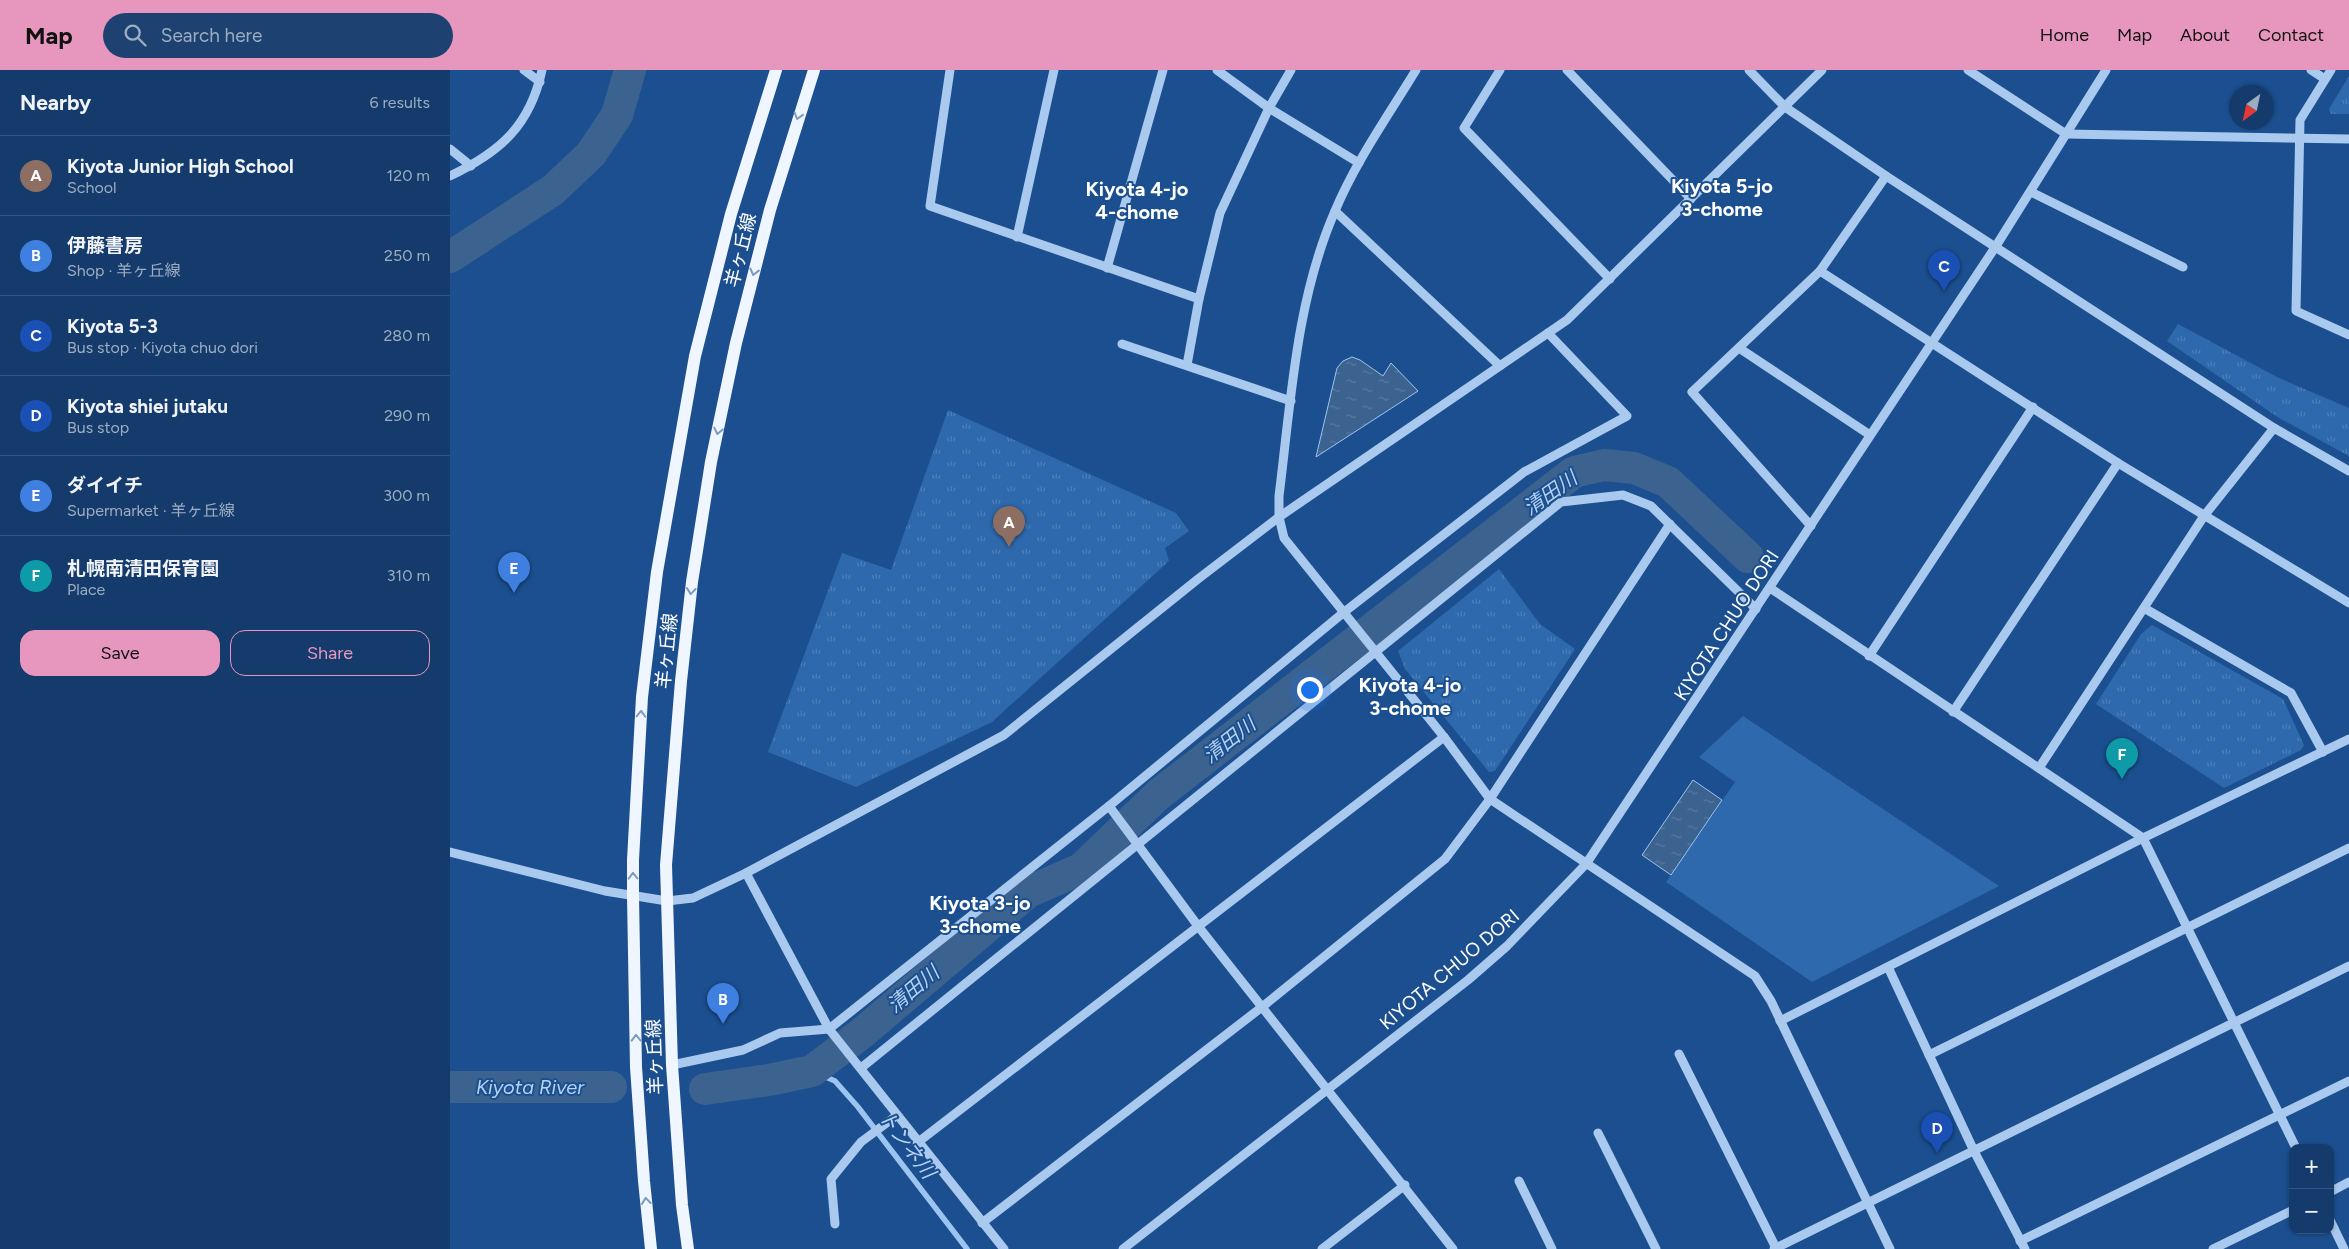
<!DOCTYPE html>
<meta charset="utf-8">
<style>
:root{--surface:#143b6b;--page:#1d4271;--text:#f1f3f6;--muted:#9dadc1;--line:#33557e;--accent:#e797bd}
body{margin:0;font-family:Figtree,"Noto Sans JP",sans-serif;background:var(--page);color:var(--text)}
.controls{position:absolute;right:15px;bottom:15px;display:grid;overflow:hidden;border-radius:10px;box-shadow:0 1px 4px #0004}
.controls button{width:45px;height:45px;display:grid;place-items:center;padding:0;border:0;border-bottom:1px solid var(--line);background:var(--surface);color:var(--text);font:25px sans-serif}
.compass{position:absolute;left:1779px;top:15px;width:45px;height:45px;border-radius:50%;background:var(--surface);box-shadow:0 1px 4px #0004;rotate:213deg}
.you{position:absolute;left:859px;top:619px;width:18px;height:18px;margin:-12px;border:4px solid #fff;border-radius:50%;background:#1a73e8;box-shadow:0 0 0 8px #1a73e833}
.badge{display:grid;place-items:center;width:32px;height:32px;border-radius:50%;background:var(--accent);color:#fff;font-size:16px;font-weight:700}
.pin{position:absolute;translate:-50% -41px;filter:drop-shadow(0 1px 2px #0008)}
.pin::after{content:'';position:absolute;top:26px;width:18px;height:15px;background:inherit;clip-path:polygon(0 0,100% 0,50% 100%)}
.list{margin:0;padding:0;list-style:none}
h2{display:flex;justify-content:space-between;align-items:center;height:65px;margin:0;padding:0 20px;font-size:21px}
h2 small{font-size:16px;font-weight:400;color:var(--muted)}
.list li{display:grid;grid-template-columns:32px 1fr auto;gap:15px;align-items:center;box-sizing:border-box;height:80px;padding:0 20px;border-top:1px solid var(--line)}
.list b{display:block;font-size:19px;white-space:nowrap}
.list p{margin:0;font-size:16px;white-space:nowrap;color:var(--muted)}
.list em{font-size:16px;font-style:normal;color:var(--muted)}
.actions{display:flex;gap:10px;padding:15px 20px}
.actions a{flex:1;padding:11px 0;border:1px solid var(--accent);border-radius:15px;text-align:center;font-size:18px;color:var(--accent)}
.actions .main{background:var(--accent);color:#111}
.icon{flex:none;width:28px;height:28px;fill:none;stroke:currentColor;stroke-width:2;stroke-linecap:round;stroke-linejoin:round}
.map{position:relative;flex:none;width:1899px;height:1179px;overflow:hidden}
header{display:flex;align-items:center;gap:30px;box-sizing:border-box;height:70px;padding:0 25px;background:var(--accent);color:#111}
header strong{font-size:24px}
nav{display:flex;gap:28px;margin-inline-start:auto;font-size:18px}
.search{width:350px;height:45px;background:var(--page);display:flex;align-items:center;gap:12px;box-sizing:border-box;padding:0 18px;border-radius:28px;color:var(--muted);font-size:19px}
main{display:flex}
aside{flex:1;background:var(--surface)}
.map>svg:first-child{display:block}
.green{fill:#2e69ad}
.park{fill:url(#park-tufts)}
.water{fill:url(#water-ripples);stroke:#9cc4f0}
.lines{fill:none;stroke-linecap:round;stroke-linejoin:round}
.stream{stroke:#9cc4f0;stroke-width:5.5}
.river{stroke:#3c6290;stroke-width:32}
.minor{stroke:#a9c9ee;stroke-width:9}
.major{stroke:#f0f6ff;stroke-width:12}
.oneway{stroke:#7b9ac1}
.labels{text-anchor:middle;stroke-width:4;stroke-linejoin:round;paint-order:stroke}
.street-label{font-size:19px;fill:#fff;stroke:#1b4f8f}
.neighbourhood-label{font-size:20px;font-weight:bold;fill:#fff;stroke:#1b4f8f}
.water-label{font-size:20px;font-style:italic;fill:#b5d3f5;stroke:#1b4f8f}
</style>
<header>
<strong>Map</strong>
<div class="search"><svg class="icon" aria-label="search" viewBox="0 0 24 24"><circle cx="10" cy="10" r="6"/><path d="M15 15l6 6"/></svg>Search here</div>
<nav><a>Home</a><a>Map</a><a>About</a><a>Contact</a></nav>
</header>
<main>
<aside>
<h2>Nearby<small>6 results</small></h2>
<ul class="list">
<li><span class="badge" style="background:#8d6e63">A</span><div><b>Kiyota Junior High School</b><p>School</p></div><em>120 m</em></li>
<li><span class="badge" style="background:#3f7fe0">B</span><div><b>伊藤書房</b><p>Shop · 羊ヶ丘線</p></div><em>250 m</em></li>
<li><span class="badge" style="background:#1a4fb4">C</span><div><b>Kiyota 5-3</b><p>Bus stop · Kiyota chuo dori</p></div><em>280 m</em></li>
<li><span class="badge" style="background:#1a4fb4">D</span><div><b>Kiyota shiei jutaku</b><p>Bus stop</p></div><em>290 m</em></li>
<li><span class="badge" style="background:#3f7fe0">E</span><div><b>ダイイチ</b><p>Supermarket · 羊ヶ丘線</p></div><em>300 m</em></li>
<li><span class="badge" style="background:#0f9aa8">F</span><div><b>札幌南清田保育園</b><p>Place</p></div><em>310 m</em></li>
</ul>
<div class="actions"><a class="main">Save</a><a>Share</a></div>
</aside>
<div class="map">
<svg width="1899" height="1179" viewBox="0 0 1899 1179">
<defs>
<pattern id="park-tufts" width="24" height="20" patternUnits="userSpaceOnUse" patternTransform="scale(1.25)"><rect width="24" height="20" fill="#2e69ad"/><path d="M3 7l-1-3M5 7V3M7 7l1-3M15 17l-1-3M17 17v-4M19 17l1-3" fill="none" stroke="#4d80b9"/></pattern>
<pattern id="water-ripples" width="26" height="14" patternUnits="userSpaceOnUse" patternTransform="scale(1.25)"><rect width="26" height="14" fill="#3c6290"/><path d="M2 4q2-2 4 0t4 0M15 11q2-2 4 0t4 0" fill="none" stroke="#597aa1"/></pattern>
</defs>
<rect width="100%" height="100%" fill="#1b4f8f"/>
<polygon class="green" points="1293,646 1549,816 1362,912 1216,812 1285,712 1249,687"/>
<g class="park">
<polygon points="1899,6 1899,44 1881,44 1879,39"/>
<polygon points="1728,254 1827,307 1899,338 1899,386 1829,348 1717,271"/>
<polygon points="498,340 726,443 739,461 715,478 719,491 542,652 406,717 318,682 392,483 441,500"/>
<polygon points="1049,499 1090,554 1125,579 1045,701 1039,702 955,599 948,581"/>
<polygon points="1702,555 1833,629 1854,675 1851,680 1774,718 1646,634 1691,564"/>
</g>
<g class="water">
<polygon points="902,287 910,290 933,306 941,293 968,321 866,387 887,298 893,291"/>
<polygon points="1243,710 1272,730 1221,805 1192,785"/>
</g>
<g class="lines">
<polyline class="stream" points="362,1001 385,1011 408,1037 517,1179"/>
<g class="river">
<polyline points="0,187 103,120 141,84 167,45 180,0"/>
<polyline points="0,1017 161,1017"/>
<polyline points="255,1019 319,1010 362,1001 412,963 578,822 631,799 708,725 1124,402 1154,395 1184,398 1218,412 1298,487"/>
</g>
<g class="minor">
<polyline points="74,0 90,12"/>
<polyline points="500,0 480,136 749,229"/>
<polyline points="767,0 819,38 909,93"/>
<path d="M966,0C938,46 906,91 885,141C846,230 841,331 829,426V447L834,468L994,667L1040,729L1305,906L1321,931L1440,1179"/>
<polyline points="1050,0 1014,58 1160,209"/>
<polyline points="1117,0 1241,129"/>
<polyline points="1299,0 1335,37 1436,106 1824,358 1899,401"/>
<polyline points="1518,0 1616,64"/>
<polyline points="1861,0 1875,9"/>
<polyline points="1881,0 1850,50 1846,241 1899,265"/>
<polyline points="1616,64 1899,69"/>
<polyline points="0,79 21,96"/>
<path d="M0,106C50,82 80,56 92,0"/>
<polyline points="1581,122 1733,197"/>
<polyline points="885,141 1050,296"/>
<polyline points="567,167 604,0"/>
<polyline points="657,198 713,0"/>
<polyline points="1370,201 1668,393 1899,533"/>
<polyline points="672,274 841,331"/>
<polyline points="1289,278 1420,365"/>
<polyline points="737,295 749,229 770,143 819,38 841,0"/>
<polyline points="1361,456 1242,322 1370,201 1436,106"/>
<polyline points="1320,518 1693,768 1846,1078"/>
<polyline points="1694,538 1841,623 1873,682"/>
<polyline points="1419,586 1583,337"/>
<polyline points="1503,642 1668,393"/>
<polyline points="1589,698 1754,446 1824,358"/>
<polyline points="659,736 748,856 1003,1179"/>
<polyline points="0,782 155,821 217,831 243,828 296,803 554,665 748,509 829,447 1117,250 1372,0"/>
<polyline points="296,803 379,959 554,1179"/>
<polyline points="1438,897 1524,1081 1575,1179"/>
<polyline points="1330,951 1693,768 1899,669"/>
<polyline points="1229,984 1326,1178"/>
<polyline points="1479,985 1899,778"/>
<polyline points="222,995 293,980 330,963 379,959 659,736 893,543 1074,402 1177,346 1098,263"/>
<polyline points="411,998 1111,432 1173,425 1201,436 1306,539"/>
<polyline points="1148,1063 1206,1179"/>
<polyline points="467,1073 994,667"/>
<polyline points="1069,1111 1102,1179"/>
<polyline points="1880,1122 1899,1112"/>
<polyline points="1880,1150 1894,1179"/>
<polyline points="532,1153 812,937 995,789 1040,729 1220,454"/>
<polyline points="385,1154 381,1109 411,1072 446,1046"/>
<polyline points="1570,1171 1899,1011"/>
<polyline points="673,1179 1018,910 1057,876 1136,794 1546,176 1656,0"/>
<polyline points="872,1179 955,1115"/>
<polyline points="1324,1179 1899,896"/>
<polyline points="1763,1179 1843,1140"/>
</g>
<g class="major">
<polyline points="201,1179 194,1111 186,997 183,826 183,790 192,627 207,502 245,286 281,144 326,0"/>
<polyline points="238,1179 232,1135 222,995 216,795 231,611 242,512 261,392 286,273 320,140 364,0"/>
</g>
</g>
<defs><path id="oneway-chevron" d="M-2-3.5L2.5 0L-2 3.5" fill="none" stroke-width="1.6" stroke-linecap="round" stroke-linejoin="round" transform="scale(1.25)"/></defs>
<g class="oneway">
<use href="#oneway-chevron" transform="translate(348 46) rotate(107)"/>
<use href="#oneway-chevron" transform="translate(304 202) rotate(104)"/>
<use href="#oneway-chevron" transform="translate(268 361) rotate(102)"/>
<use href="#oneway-chevron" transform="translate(241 521) rotate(96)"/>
<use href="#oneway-chevron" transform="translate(191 644) rotate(-88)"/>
<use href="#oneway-chevron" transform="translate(183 806) rotate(-91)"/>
<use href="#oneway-chevron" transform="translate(186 968) rotate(-91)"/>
<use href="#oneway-chevron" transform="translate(196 1131) rotate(-96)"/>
</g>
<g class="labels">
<g class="street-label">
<text transform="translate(290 180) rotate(-76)" y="7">羊ヶ丘線</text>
<text transform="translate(1276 555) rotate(-57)" y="7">KIYOTA CHUO DORI</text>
<text transform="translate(216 581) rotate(-84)" y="7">羊ヶ丘線</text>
<text transform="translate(999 899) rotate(-40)" y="7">KIYOTA CHUO DORI</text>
<text transform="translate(204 987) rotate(-92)" y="7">羊ヶ丘線</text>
</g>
<g class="neighbourhood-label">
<text x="1272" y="123">Kiyota 5-jo<tspan x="1272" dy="23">3-chome</tspan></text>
<text x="687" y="126">Kiyota 4-jo<tspan x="687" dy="23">4-chome</tspan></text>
<text x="960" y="622">Kiyota 4-jo<tspan x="960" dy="23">3-chome</tspan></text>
<text x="530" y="840">Kiyota 3-jo<tspan x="530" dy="23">3-chome</tspan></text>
</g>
<g class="water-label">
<text transform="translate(1100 423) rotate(-35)" y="7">清田川</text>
<text transform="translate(779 670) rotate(-38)" y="7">清田川</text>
<text transform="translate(463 919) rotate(-40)" y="7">清田川</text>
<text x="80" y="1024">Kiyota River</text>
<text transform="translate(457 1074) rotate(53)" y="7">トンネ川</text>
</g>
</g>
</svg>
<div class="controls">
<button>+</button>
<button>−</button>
</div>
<svg class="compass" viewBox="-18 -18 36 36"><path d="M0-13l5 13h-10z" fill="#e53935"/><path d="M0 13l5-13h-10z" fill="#9dadc1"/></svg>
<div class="you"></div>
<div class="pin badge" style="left:559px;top:477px;background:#8d6e63">A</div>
<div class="pin badge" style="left:273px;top:954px;background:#3f7fe0">B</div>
<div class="pin badge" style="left:1494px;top:221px;background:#1a4fb4">C</div>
<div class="pin badge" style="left:1487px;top:1083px;background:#1a4fb4">D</div>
<div class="pin badge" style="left:64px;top:523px;background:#3f7fe0">E</div>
<div class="pin badge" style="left:1672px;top:709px;background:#0f9aa8">F</div>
</div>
</main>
